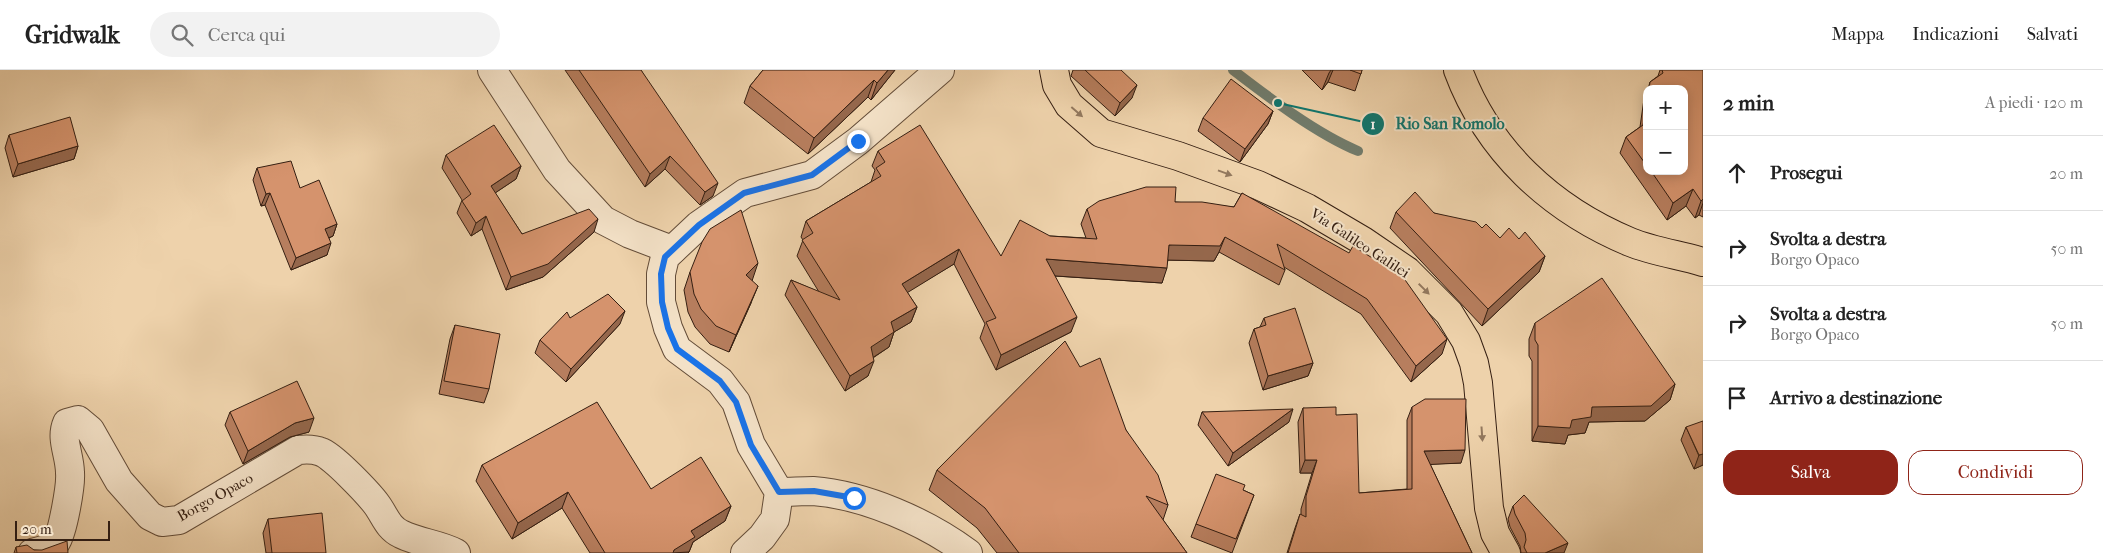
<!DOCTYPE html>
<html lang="it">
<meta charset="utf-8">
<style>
:root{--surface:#fff;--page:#f2f2f2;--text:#222;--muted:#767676;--line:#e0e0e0;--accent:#8f2418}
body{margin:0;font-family:"IM FELL French Canon",serif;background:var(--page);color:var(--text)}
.controls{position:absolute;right:15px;top:15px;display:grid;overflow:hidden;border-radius:10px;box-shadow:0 2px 12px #0003}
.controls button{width:45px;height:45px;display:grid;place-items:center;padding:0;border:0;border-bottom:1px solid var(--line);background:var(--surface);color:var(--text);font:25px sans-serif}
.scale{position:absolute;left:15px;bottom:12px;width:95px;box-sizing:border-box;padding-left:5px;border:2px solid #351f12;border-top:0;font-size:14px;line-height:18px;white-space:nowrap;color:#351f12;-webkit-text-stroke:4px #f4e2c8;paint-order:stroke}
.stop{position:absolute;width:15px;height:15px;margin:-11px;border:4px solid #1a73e8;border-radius:50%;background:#fff}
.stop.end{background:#1a73e8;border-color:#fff;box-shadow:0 1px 5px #0008}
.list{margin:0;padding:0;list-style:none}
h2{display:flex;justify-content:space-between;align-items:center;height:65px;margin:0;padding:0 20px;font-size:21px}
h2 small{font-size:16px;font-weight:400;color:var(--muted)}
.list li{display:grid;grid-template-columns:32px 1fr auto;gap:15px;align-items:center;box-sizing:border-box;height:75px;padding:0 20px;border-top:1px solid var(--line)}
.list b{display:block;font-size:19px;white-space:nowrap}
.list p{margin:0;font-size:16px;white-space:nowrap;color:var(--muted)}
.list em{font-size:16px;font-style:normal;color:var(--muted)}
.actions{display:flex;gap:10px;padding:15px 20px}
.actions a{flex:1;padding:11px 0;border:1px solid var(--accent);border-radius:15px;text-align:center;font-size:18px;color:var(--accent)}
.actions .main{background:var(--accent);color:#fff}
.icon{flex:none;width:28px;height:28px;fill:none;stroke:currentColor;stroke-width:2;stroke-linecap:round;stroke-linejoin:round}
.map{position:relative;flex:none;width:1703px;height:483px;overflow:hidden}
header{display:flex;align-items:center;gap:30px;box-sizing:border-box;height:70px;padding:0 25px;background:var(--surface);border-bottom:1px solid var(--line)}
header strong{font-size:24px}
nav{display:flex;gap:28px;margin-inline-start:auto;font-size:18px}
.search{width:350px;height:45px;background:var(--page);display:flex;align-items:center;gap:12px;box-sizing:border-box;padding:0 18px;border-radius:28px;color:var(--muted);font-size:19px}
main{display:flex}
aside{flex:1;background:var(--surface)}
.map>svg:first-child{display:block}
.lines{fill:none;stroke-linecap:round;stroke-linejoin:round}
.stream{stroke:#717b6b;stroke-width:10}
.minor-casing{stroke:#634c38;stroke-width:30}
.major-casing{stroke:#351f12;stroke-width:30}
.minor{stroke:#f4e2c8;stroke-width:28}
.major{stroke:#eed2ab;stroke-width:28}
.wall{fill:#b77e5e;stroke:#351f12}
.shaded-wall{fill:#95674c;stroke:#351f12}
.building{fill:#d5936d;stroke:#351f12}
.oneway{fill:#92785e}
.route{stroke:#1a73e8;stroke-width:6}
.labels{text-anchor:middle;stroke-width:4;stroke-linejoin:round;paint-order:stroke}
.street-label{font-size:15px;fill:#351f12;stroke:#f4e2c8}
.leader{fill:none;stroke:#0f766e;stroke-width:2}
.callout-dot{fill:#0f766e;stroke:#f4e2c8;stroke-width:2}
.mark-label{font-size:15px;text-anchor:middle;font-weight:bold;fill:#fff}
.callout-label{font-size:16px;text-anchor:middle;font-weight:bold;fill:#0f766e;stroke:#f4e2c8;stroke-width:4;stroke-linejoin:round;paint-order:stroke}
</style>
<header>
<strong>Gridwalk</strong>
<div class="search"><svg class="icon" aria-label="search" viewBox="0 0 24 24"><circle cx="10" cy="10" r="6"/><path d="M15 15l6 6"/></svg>Cerca qui</div>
<nav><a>Mappa</a><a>Indicazioni</a><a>Salvati</a></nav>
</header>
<main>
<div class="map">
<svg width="1703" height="483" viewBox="0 0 1703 483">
<rect width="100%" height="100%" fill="#eed2ab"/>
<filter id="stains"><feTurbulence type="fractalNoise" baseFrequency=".004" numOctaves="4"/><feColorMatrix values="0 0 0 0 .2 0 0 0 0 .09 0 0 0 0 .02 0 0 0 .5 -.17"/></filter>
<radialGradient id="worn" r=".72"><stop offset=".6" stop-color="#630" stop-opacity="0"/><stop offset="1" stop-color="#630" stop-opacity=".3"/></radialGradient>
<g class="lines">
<path class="stream" d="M1233,0C1268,27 1317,64 1358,81"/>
<g class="minor-casing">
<g id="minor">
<polyline points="492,0 557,100 603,150 630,164 672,180"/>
<path d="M779,422C790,422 802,421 813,421C865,425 926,452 968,483"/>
<path d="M32,483C40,481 51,479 56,472C63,462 71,415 70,403C70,385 60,369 67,353L78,350L90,360L119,411L150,446L162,452L179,450L298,380C306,379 314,379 321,382C332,385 369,424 377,435C385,446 388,458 401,464C419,473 439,474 456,483"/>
<polyline points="745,483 762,467 775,449 779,422 751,375 736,332 720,311 677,279 668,258 661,232 661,204 665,187 699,155 745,123 812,105 858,71 940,0"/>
</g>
</g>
<g class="major-casing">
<g id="major">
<polyline points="1054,0 1057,15 1069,35 1101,63 1178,86 1258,115 1307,138 1363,171 1407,201 1449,243 1466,271 1474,293 1478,313 1489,438 1495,463 1506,483"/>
<path d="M1458,0C1488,81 1551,139 1630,172C1652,181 1679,185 1703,192"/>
</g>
</g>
<use href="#minor" class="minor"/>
<use href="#major" class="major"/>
</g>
<g class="wall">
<polygon points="565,0 641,0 713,126 700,135 665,99 645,117"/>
<polygon points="763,0 895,0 871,30 868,27 808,84 744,33 750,16"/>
<polygon points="1073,0 1121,0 1132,28 1115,46 1071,6"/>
<polygon points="1302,0 1362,0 1355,21 1328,12 1322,20"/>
<polygon points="1660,0 1703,0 1703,147 1699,145 1695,148 1686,136 1667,150 1620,83 1626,67 1640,57 1644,29 1647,22 1647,101 1684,101 1684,19 1648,19 1650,12 1658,6"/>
<polygon points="1273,41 1268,54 1240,92 1198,61 1203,48"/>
<polygon points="9,65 78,76 74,89 13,107 5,78"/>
<polygon points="878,81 1001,186 1050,166 1086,168 1081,154 1087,139 1175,132 1234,137 1242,123 1442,284 1411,312 1361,244 1284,197 1285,200 1279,215 1219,182 1214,191 1168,190 1162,213 1055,206 1071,262 996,300 980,268 985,254 954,194 907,222 917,237 911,252 894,262 889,277 873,288 868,306 845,321 785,225 791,210 819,222 797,186 803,170 801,167 806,151 871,112 875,100 872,96"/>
<polygon points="446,85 521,96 516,109 495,123 522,164 594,162 543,207 506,220 482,159 471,166 457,143 462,130 442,98"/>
<polygon points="257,98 300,118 337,154 333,166 329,168 327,185 291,200 265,135 261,136 253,110"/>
<polygon points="1396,142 1434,143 1482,158 1500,168 1519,169 1545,186 1539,202 1482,256 1390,158"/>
<polygon points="690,202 752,210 751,233 729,282 710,274 695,257 688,242 684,220"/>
<polygon points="570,248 620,254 566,312 535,283 540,270"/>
<polygon points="1264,248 1313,293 1308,306 1263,320 1249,273 1254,259 1260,257"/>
<polygon points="1535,253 1675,314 1670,330 1645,351 1589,352 1585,363 1568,365 1565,374 1532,371 1532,291 1529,286 1529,269"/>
<polygon points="455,255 489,319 484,333 439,324 450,269"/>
<polygon points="1080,297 1126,360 1168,435 1163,450 1187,483 997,483 977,458 929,420 937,400"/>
<polygon points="1412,337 1461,393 1430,394 1472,483 1287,483 1295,458 1300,444 1301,445 1301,439 1312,403 1300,403 1298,352 1303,338 1336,345 1359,423 1407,419 1407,350"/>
<polygon points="230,342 309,362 290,367 243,394 225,355"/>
<polygon points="1202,342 1289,352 1228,396 1198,355"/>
<polygon points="1686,357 1703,395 1694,399 1681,370"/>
<polygon points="482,395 651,419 731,436 725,451 693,472 689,482 688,483 590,483 562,438 512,469 476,411"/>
<polygon points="1243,420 1254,425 1232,483 1191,467 1196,454"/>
<polygon points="1513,436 1564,483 1521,483 1520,476 1510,457 1508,449"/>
<polygon points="268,449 326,483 266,483 263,463"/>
<polygon points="16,477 34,480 68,483 14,483"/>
</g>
<g class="shaded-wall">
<polygon points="888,0 895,0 871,30 877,13"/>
<polygon points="1331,0 1333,0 1328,12 1322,20 1329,3"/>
<polygon points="874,10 868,27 808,84 814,68"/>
<polygon points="1137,15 1132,28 1115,46 1120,33"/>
<polygon points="1273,41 1268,54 1240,92 1245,79"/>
<polygon points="78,76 74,89 13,107 18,94"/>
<polygon points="670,86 665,99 645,117 650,104"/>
<polygon points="521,96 516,109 486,129 491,116"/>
<polygon points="718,113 713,126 700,135 705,122"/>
<polygon points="1693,119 1686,136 1667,150 1673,133"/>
<polygon points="270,123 265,135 261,136 266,124"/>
<polygon points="1703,129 1703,133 1699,145 1695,148 1701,131"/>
<polygon points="486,146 482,159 471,166 476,153"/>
<polygon points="598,149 594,162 543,207 506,220 511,207"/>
<polygon points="337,154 333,166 321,171 325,159"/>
<polygon points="1225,167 1219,182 1214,191 1163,190 1169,175"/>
<polygon points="331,173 327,185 291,200 296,188"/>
<polygon points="959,179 954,194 897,229 902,214"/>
<polygon points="1545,186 1539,202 1482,256 1488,239"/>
<polygon points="1046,189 1167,198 1162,213 1041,205"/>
<polygon points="758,193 752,211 746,205"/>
<polygon points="758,216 751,233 729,282 736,265"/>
<polygon points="917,237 911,252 894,262 889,277 866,292 871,277 891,252"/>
<polygon points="625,241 620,254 566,312 571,299"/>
<polygon points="1077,247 1071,262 996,300 1001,285"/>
<polygon points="1447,269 1442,284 1411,312 1416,296"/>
<polygon points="874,291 868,306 845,321 850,306"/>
<polygon points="1313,293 1308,306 1263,320 1268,306"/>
<polygon points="1675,314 1670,330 1645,351 1589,352 1585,363 1568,365 1565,374 1532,371 1538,356 1572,350 1592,337"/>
<polygon points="1293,339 1289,352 1228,396 1233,383"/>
<polygon points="314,348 309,362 290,367 243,394 248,381 295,353"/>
<polygon points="1465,380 1461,393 1420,395 1424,381"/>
<polygon points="1703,384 1703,395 1694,399 1699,385"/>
<polygon points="1305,390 1317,390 1312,403 1300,403"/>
<polygon points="568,422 562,438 512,469 518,453"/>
<polygon points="731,436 725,451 693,472 689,482 672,483 674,480 691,461"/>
<polygon points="1568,473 1564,483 1545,483"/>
</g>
<g class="building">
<polygon points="579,0 641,0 718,113 705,122 670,86 650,104"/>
<polygon points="763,0 888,0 877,13 874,10 814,68 750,16"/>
<polygon points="1085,0 1121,0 1137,15 1120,33"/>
<polygon points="1350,0 1362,0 1361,4"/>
<polygon points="1662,0 1703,0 1703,129 1701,131 1693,119 1673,133 1651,101 1684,101 1684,19 1649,19 1650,12 1663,3"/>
<polygon points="1231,9 1273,41 1245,79 1203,48"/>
<polygon points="1647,34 1647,96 1626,67 1643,55"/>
<polygon points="70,47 78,76 18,94 9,65"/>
<polygon points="494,55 521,96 491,116 522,164 589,139 598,149 548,194 511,207 486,146 476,153 462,131 471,124 446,85"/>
<polygon points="920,55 1001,186 1020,150 1050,166 1097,169 1087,139 1099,131 1146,117 1176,117 1175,132 1202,132 1234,137 1242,123 1349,183 1353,176 1403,207 1447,269 1416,296 1367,229 1277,174 1285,200 1225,167 1220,176 1169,175 1167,198 1046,189 1077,247 1001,285 986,252 996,248 959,179 902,214 917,237 891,252 894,262 871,277 874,291 850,306 791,210 840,230 802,170 813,163 806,151 881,106 876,98 885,92 878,81"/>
<polygon points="291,91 300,118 319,110 337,154 325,159 331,173 296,188 270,123 266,124 257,98"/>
<polygon points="1415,122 1434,143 1476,152 1482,158 1486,154 1500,168 1509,158 1519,169 1525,162 1545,186 1488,239 1396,142"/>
<polygon points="741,140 758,193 746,205 758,216 736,265 716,256 701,239 694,224 690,202 702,172 710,159"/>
<polygon points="1602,208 1675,314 1651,336 1592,337 1591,347 1572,350 1570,358 1538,356 1538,275 1535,270 1535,253"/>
<polygon points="608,224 625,241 571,299 540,270 567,242 570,248"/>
<polygon points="1295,238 1313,293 1268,306 1254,259 1266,255 1264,248"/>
<polygon points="455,255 500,264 489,319 444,311"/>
<polygon points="1065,271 1080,297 1100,288 1126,360 1158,405 1168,435 1146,426 1187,483 1019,483 985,438 937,400"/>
<polygon points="297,311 314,348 295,353 248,381 230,342"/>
<polygon points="1425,329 1466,329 1465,380 1424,381 1472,483 1288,483 1300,444 1306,447 1306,426 1317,390 1305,390 1303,338 1336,337 1336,345 1357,344 1359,423 1412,419 1412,337"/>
<polygon points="597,332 651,419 701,387 731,436 691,461 695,467 674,480 673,483 605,483 568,422 518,453 482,395"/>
<polygon points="1293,339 1233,383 1202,342"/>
<polygon points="1703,351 1703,384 1699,385 1686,357"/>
<polygon points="1216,404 1245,415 1243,420 1254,425 1236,469 1196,454"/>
<polygon points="1524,425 1568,473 1545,483 1527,483 1524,477 1526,470 1525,463 1515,444 1513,436"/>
<polygon points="322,443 326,483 272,483 268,449"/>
<polygon points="67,471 68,483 17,483 16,477 27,475 34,480 42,480"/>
</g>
<defs><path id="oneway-solid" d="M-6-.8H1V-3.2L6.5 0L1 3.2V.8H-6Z" transform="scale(1.25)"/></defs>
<g class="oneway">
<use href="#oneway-solid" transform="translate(1077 42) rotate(41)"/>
<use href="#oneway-solid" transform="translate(1225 103) rotate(20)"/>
<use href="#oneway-solid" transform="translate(1424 219) rotate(45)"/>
<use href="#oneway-solid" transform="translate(1482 364) rotate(86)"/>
</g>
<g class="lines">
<polyline class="route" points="854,428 814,421 779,422 751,375 736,332 720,311 677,279 668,258 662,232 661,204 665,187 699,155 744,123 812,105 858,71"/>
</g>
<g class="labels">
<g class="street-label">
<text transform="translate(1360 173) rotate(33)" y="5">Via Galileo Galilei</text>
<text transform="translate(215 427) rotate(-29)" y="5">Borgo Opaco</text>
</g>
</g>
<path class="leader" d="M1278 33L1373 54"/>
<g class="callout-dot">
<circle cx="1278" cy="33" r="5"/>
<circle cx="1373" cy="54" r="12"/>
</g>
<g class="mark-label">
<text x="1373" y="59">1</text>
</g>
<g class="callout-label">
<text x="1450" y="59">Rio San Romolo</text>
</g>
<rect width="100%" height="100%" filter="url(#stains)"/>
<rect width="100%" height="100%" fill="url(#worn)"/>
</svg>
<div class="controls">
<button>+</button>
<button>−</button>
</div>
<div class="scale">20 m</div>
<div class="stop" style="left:854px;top:428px"></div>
<div class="stop end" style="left:858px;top:71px"></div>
</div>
<aside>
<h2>2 min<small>A piedi · 120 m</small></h2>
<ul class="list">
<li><svg class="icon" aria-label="ahead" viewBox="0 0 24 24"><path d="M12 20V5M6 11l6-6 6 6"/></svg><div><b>Prosegui</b></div><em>20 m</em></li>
<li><svg class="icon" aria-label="right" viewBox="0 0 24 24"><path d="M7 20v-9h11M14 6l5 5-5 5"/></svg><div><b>Svolta a destra</b><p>Borgo Opaco</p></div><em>50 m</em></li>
<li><svg class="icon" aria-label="right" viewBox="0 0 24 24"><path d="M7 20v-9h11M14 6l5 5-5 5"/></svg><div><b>Svolta a destra</b><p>Borgo Opaco</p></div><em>50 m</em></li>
<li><svg class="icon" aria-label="arrive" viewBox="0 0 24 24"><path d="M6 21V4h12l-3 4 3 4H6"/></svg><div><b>Arrivo a destinazione</b></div></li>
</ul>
<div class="actions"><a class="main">Salva</a><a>Condividi</a></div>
</aside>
</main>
